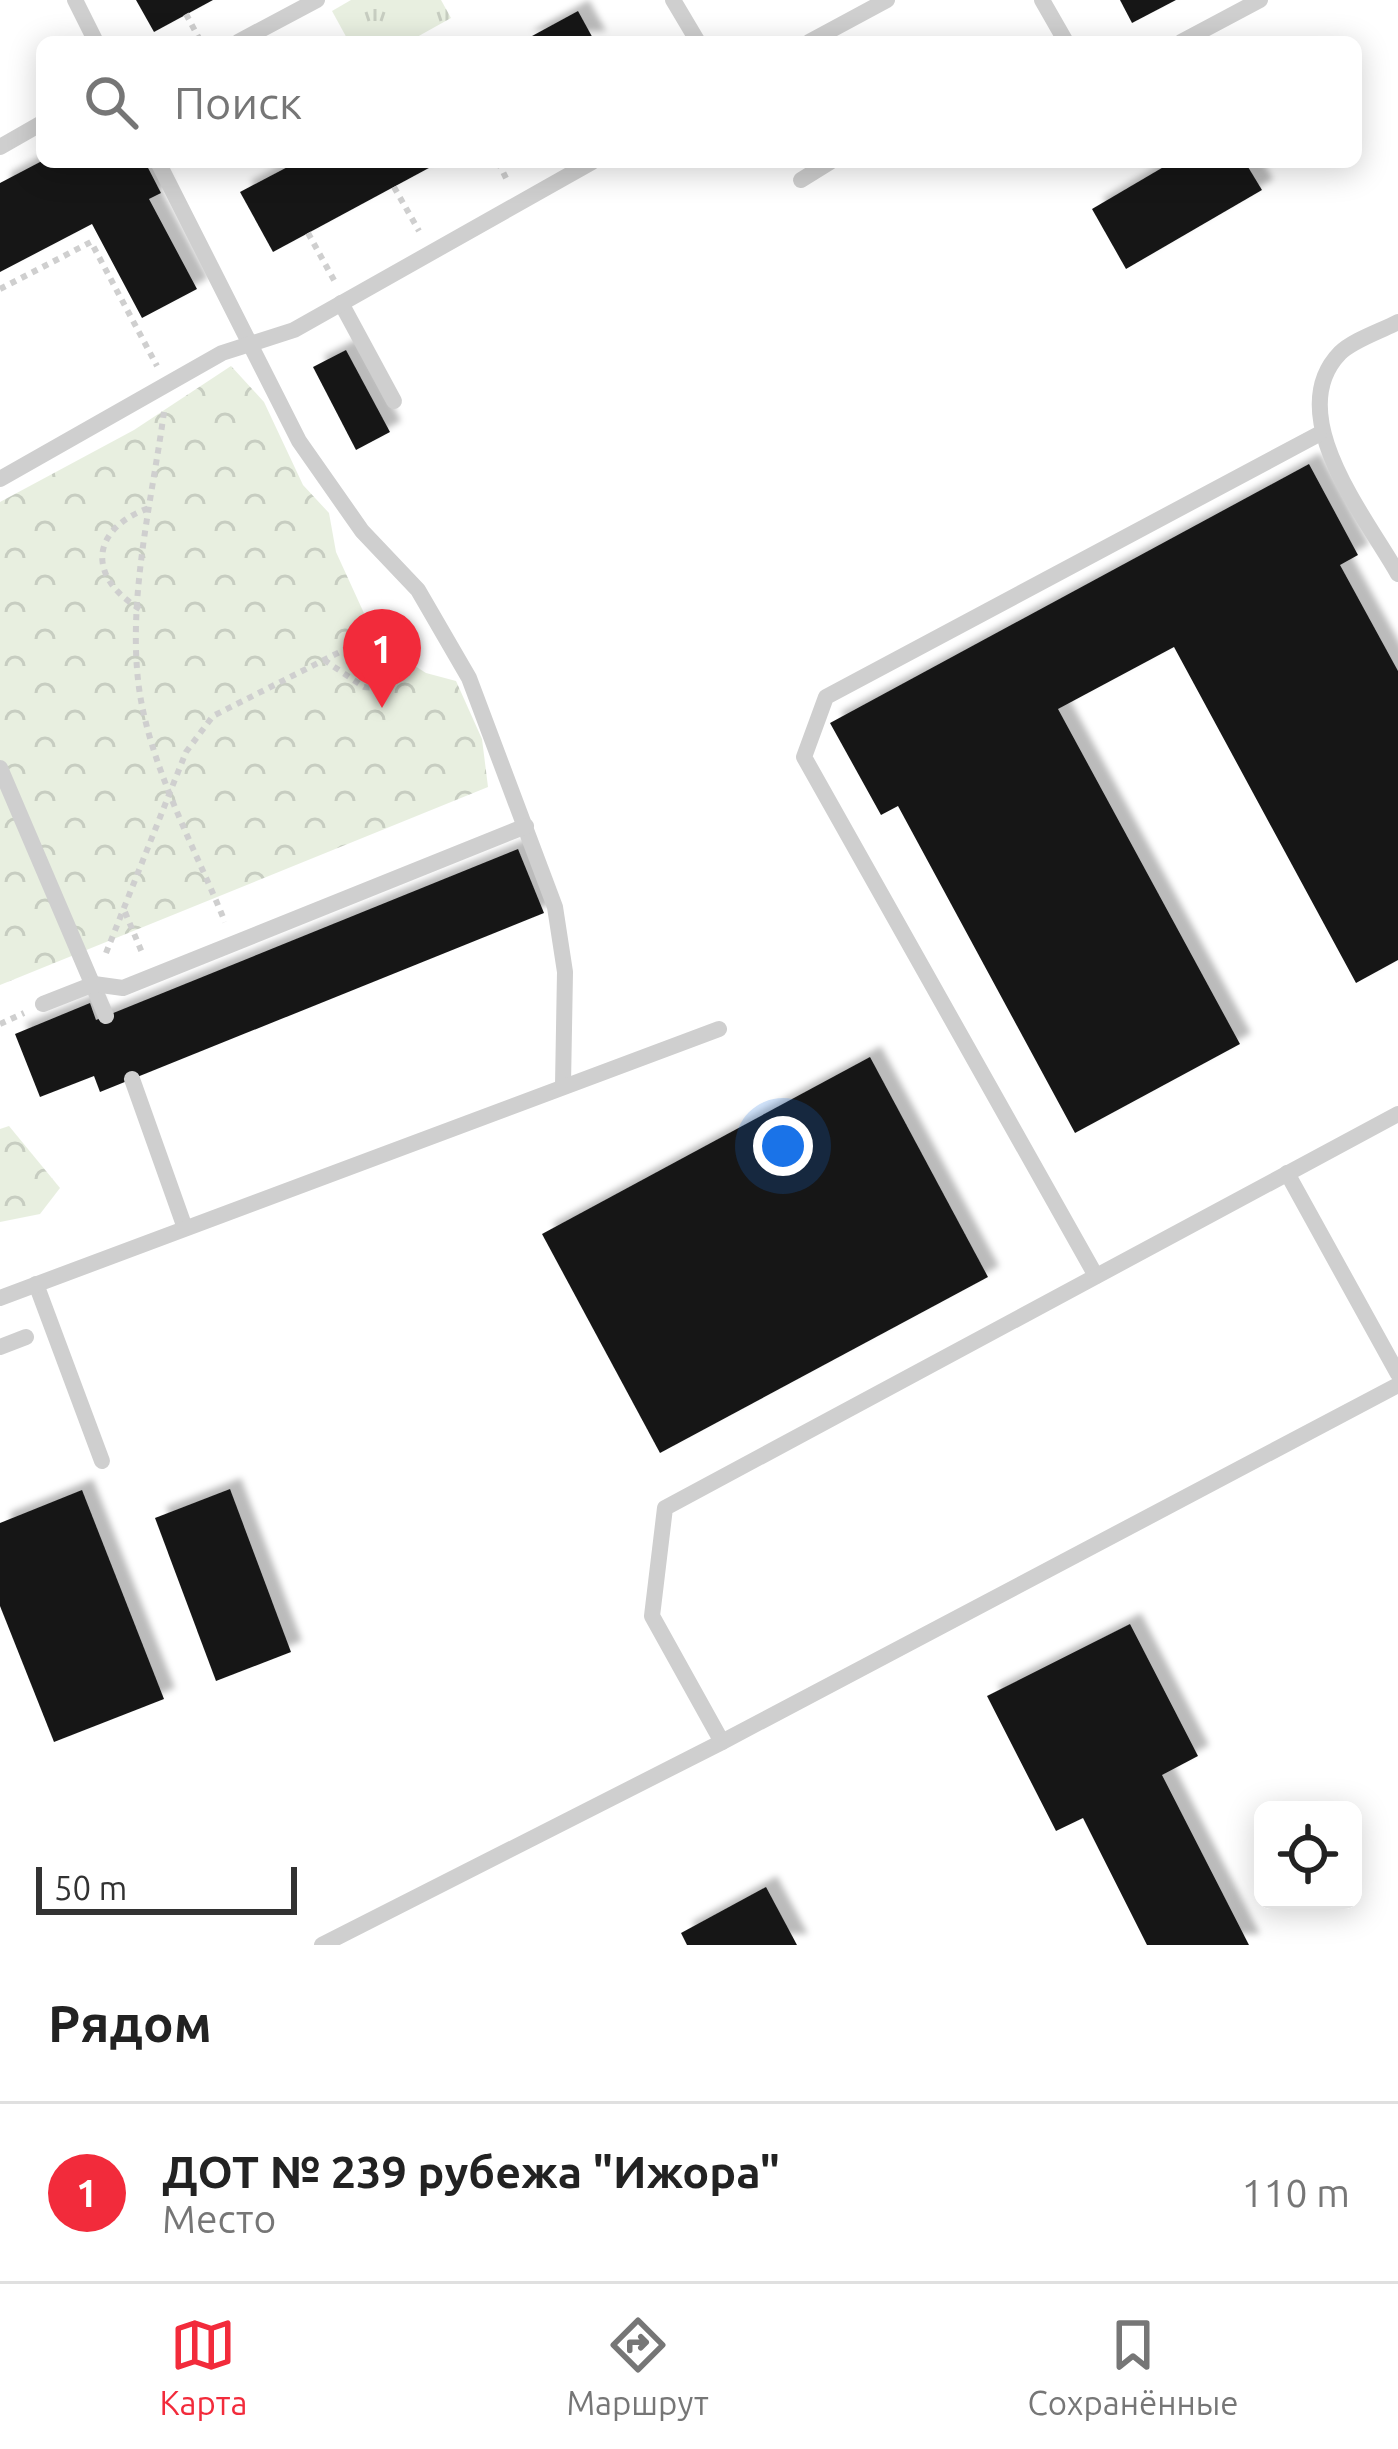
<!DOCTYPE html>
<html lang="ru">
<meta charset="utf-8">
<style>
:root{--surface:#fff;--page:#f6f6f6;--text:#222;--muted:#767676;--line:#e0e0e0;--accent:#f22b3b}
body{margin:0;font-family:Ubuntu,sans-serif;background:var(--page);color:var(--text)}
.controls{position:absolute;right:36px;bottom:36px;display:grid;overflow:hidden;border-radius:18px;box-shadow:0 6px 30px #0003}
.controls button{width:108px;height:108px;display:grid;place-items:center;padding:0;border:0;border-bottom:3px solid var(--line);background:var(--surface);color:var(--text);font:60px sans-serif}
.scale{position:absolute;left:36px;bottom:30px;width:261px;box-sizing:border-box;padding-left:12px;border:6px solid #323232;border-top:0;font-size:33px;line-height:42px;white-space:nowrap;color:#323232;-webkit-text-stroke:9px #fff;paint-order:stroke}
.you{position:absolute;left:783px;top:1146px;width:42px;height:42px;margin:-30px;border:9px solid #fff;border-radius:50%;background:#1a73e8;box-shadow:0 0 0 18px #1a73e833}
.badge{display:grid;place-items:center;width:78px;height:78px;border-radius:50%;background:var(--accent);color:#fff;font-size:39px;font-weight:700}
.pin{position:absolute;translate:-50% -99px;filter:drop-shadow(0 3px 6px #0008)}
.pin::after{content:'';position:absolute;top:63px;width:42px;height:36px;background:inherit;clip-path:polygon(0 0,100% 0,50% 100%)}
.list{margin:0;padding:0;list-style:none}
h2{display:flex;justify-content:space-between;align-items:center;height:156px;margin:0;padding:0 48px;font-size:51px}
h2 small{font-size:39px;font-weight:400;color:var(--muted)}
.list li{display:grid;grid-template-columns:78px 1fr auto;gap:36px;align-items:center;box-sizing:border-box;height:180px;padding:0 48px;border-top:3px solid var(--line)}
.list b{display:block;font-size:45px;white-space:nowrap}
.list p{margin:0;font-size:39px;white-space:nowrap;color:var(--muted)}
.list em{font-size:39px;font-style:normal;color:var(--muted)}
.icon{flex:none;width:66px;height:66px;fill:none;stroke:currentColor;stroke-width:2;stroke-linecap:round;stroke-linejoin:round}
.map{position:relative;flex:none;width:1398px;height:1945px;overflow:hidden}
.search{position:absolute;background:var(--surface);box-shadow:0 6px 30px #0003;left:36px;right:36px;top:36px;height:132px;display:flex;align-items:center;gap:30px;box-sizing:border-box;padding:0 42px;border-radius:18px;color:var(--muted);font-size:45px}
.sheet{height:336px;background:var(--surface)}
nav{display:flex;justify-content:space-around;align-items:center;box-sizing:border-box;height:168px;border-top:3px solid var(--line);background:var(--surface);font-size:33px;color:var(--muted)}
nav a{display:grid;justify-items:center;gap:6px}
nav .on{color:var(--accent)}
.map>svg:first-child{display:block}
.forest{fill:url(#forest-crowns)}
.park{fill:url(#park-tufts)}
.building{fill:#191919;filter:url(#shadow)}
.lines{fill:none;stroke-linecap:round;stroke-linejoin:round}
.path{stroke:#cfcfcf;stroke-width:6;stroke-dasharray:6 6;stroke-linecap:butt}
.lane{stroke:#cfcfcf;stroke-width:16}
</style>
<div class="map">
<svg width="1398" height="1945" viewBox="0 0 1398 1945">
<defs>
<pattern id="forest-crowns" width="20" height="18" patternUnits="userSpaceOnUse" patternTransform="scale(3)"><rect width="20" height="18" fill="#e8efe0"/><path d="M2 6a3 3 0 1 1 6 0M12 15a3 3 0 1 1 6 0" fill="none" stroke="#c7cdc1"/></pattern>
<pattern id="park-tufts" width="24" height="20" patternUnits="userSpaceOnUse" patternTransform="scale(3)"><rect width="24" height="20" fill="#e8efe0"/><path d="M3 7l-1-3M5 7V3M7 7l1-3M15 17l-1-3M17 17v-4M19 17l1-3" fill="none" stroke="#c7cdc1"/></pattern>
<filter id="shadow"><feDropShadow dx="11" dy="-11" stdDeviation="3" flood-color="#0004"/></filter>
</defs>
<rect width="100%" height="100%" fill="#fff"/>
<g class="forest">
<polygon points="231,366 264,402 303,485 329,513 336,552 368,622 393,652 426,673 456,681 482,739 488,787 0,985 0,502 134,430"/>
<polygon points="9,1126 60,1188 40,1214 0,1222 0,1129"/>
</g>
<polygon class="park" points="351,0 441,0 451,18 408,42 349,42 332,11"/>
<g class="building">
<polygon points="136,0 213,0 154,32"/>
<polygon points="1120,0 1176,0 1132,23"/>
<polygon points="578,11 595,42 521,42"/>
<polygon points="40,162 145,162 161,193 149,199 197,289 142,318 92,224 0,272 0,183"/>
<polygon points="297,162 440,162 273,252 240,192"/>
<polygon points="1172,162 1245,162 1262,190 1126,269 1092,209"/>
<polygon points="346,350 390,432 356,450 313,367"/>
<polygon points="1309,464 1358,555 1340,565 1398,671 1398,960 1356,983 1174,647 1058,709 1240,1044 1075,1133 898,806 881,815 830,723"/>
<polygon points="518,849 544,913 100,1092 94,1076 40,1097 15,1034 90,1003 96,1020"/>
<polygon points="870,1057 988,1277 660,1453 542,1234"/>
<polygon points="230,1489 291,1652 216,1681 155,1518"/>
<polygon points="82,1490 164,1699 54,1742 0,1606 0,1523"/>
<polygon points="1130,1624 1198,1756 1162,1775 1249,1945 1147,1945 1083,1818 1056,1831 987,1696"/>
<polygon points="766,1887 797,1945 687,1945 681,1933"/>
</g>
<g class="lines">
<g class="path">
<polyline points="186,14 201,42"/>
<polyline points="498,162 507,180"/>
<polyline points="394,187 419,231"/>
<polyline points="308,233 335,282"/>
<polyline points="0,289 91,242 157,366"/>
<path d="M164,412C152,500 127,599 139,688C150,767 195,848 225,922"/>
<path d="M140,609C85,576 91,527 152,507"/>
<polyline points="324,660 364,687 374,688 381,681 382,633"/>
<polyline points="125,912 143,955"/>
<polyline points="106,953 186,752 213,716 407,618"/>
<polyline points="0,1024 24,1013"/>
</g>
<g class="lane">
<polyline points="75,0 96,42"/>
<polyline points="673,0 698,42"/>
<polyline points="1042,0 1066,42"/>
<polyline points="238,42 317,0"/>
<polyline points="809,42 887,0"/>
<polyline points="1181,42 1260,0"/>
<polyline points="0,147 42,123"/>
<polyline points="158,162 299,441 362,531 418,590 469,678 555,907 565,972 563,1085"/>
<polyline points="801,180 830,162"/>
<polyline points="341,303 394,401"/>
<path d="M1398,322C1381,331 1353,340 1340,353C1281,414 1366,517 1398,574"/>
<polyline points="0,479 222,353 294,330 592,162"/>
<polyline points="0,768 106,1016"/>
<polyline points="43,1004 94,984 123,988 526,826"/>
<polyline points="132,1079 185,1228"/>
<polyline points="1287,1173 1398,1374"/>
<polyline points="1096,1276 804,757 826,697 1319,434"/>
<polyline points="36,1284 102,1461"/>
<polyline points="0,1298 719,1029"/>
<polyline points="0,1347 26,1337"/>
<polyline points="722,1742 652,1616 665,1508 1398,1114"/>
<polyline points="322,1945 722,1742 1398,1385"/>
</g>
</g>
</svg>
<div class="controls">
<button><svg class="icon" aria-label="locate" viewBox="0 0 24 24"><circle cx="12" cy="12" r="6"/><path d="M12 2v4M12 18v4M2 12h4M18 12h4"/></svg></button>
</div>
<div class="scale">50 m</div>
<div class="you"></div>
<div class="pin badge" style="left:382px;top:708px">1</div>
<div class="search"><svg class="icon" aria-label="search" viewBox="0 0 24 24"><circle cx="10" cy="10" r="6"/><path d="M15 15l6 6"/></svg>Поиск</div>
</div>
<section class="sheet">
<h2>Рядом<small></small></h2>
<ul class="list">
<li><span class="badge">1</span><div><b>ДОТ № 239 рубежа &quot;Ижора&quot;</b><p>Место</p></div><em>110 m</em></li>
</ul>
</section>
<nav>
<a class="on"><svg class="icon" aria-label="map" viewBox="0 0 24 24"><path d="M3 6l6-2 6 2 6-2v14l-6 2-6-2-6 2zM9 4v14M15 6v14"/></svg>Карта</a>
<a><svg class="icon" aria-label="directions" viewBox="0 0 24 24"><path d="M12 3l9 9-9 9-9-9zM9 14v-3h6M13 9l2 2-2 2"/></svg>Маршрут</a>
<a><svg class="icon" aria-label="saved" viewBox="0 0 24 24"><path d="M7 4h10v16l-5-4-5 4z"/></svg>Сохранённые</a>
</nav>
